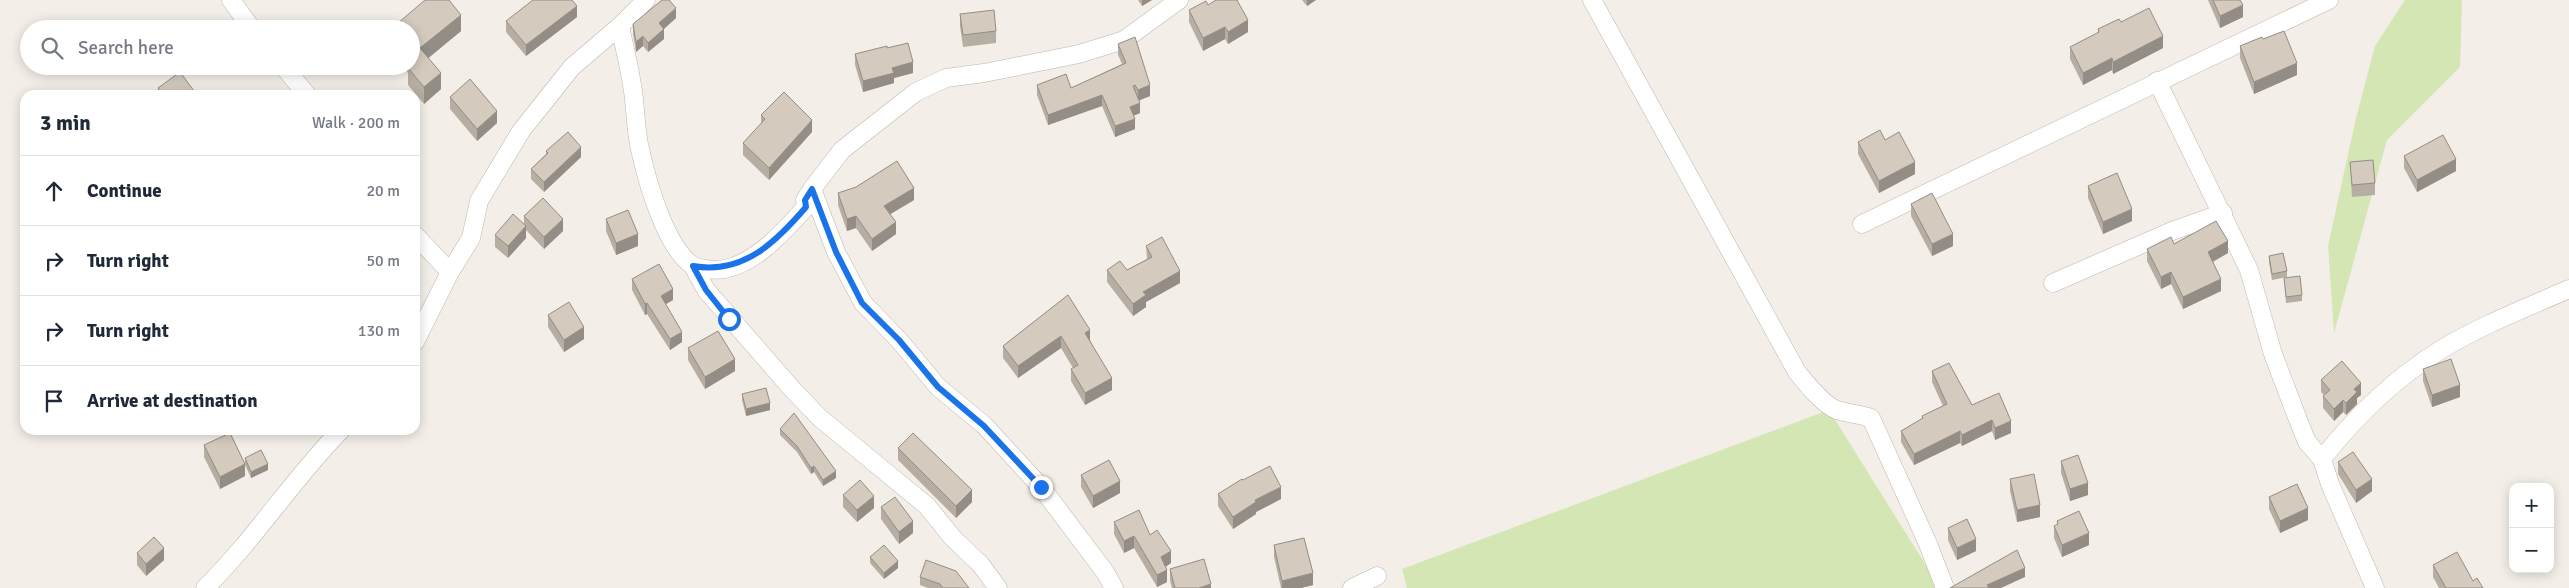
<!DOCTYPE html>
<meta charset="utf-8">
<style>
:root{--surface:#fff;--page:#f2f2f3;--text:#1f2937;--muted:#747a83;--line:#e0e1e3}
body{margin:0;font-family:Signika,sans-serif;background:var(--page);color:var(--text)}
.controls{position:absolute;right:15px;bottom:15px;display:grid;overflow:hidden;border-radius:10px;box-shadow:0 2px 12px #0003}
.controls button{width:45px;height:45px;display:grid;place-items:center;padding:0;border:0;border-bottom:1px solid var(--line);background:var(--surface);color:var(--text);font:25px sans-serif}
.stop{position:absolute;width:15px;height:15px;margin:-11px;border:4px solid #1a73e8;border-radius:50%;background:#fff}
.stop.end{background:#1a73e8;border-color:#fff;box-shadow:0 1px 5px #0008}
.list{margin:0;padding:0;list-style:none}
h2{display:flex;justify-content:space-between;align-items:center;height:65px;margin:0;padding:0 20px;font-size:21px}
h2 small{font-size:16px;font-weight:400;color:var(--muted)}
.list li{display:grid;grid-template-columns:32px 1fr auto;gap:15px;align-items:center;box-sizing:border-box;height:70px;padding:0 20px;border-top:1px solid var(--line)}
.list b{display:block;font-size:19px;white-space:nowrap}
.list em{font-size:16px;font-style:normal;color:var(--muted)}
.icon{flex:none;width:28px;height:28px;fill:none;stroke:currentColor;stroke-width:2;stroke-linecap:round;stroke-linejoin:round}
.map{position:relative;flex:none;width:2569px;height:588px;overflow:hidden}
.search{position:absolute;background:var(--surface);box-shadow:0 2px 12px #0003;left:20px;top:20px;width:400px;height:55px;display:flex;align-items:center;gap:12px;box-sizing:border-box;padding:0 18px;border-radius:28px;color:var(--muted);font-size:19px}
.panel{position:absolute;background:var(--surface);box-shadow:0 2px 12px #0003;left:20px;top:90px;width:400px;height:345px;border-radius:15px}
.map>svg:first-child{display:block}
.green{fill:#d3e6b3}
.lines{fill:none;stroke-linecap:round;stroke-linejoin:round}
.minor-casing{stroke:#beb6ab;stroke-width:19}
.minor{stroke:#fff;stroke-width:18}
.wall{fill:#b6aea3}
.shaded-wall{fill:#948d85}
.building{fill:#d4cabe;stroke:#948d85}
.route{stroke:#1a73e8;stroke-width:6}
</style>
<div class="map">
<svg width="2569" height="588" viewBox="0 0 2569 588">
<rect width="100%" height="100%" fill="#f3efe8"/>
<g class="green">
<polygon points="2405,0 2462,0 2460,67 2387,140 2334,333 2328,246 2356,118 2375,46"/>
<polygon points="1829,410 1940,588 1407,588 1402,569"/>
</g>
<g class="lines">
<g class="minor-casing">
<g id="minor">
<polyline points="231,0 252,29"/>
<path d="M1592,0L1797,372C1806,383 1823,405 1837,410C1846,413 1860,414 1871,418L1928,544L1945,588"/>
<path d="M620,26C624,46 629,65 632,85C636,106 635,129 640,149C647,181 665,246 692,265C696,268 702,268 707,269C745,276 783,233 806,207L805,200L812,189L842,150L916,92L946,78L984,73L1079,54L1124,40L1179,0"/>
<polyline points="283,66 307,95"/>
<polyline points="2157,81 2249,270 2273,354 2297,417 2307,442 2322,459 2330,484 2375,588"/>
<polyline points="812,189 836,252 863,303 899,340 938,387 984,425 1041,487 1105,572 1114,588"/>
<polyline points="1862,224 2329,0"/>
<polyline points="415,235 450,272"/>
<polyline points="693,266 706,290 792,389 820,418 927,506 952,537 981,565 998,588"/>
<polyline points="2053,283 2172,231 2223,213"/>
<polyline points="415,342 450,272 471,238 479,201 521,131 572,67 620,26 646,0"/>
<path d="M2322,459C2355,417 2395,378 2442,349C2482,325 2526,308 2569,289"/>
<path d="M205,588C255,539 292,480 341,430"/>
<polyline points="1352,588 1377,576"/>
</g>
</g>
<use href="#minor" class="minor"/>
</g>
<g class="wall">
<polygon points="1138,0 1152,0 1142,6"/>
<polygon points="1302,0 1316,0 1307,6"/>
<polygon points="2208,0 2240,0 2243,17 2220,28"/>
<polygon points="1208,5 1248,32 1228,44 1225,39 1203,51 1189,22 1189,10"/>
<polygon points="960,14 996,31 996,43 963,47 960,26"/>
<polygon points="577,17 526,56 506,32 506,21"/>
<polygon points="676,18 664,29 664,39 648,52 643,46 636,52 633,34 633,24"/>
<polygon points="2121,22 2163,48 2113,74 2112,70 2083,85 2070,59 2070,47 2098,33 2098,29"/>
<polygon points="411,29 461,31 428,58 441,89 424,104 408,85 408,73 403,66 411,66"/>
<polygon points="2263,39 2297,75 2254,94 2240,58 2240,46"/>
<polygon points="1118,44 1150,96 1139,100 1140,113 1133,116 1135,129 1115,137 1102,106 1048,125 1037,95 1037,85 1071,88 1122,64 1118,55"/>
<polygon points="887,48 913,73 894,78 894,83 863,92 855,65 855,54"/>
<polygon points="158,88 197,95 158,95"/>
<polygon points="450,97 497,123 477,141 450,109"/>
<polygon points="761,115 812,132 769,180 743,155 743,143 761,124"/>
<polygon points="1885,140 1915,174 1879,193 1858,154 1858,142"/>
<polygon points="546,151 581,157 544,192 531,179 531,169 546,154"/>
<polygon points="2404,156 2456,171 2417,192 2404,168"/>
<polygon points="2350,162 2375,183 2375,195 2352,197"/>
<polygon points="2088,186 2132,221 2103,234 2088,198"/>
<polygon points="838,193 914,200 890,214 896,234 872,251 856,228 847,231 838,205"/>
<polygon points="1911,204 1953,246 1932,256 1911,216"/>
<polygon points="524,216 563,231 544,249 526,230 526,238 508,258 495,247 495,235 524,224"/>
<polygon points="606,219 638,246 616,255 606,231"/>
<polygon points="2174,244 2228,253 2213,262 2221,291 2183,309 2171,284 2161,289 2147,261 2147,249"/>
<polygon points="1146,246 1180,283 1146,302 1146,307 1133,316 1107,282 1107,270 1127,270 1147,259"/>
<polygon points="2269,256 2287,271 2287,277 2272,280 2269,262"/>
<polygon points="2284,278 2302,295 2302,301 2286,303"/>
<polygon points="632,279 673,300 665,304 682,342 670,350 647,314 645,315 632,290"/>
<polygon points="1068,295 1090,340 1112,390 1085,405 1071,381 1071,369 1073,368 1061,348 1018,378 1003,358 1003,346"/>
<polygon points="548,315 584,339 564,352 548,327"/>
<polygon points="688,348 735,371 705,389 688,360"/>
<polygon points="2423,369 2460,397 2432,407 2423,381"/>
<polygon points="1932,371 1972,405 2011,433 1995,440 1992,431 1962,446 1960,443 1914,465 1901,442 1901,431 1922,419 1922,416 1943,406 1932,382"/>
<polygon points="2321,380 2361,395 2357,398 2357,404 2346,415 2343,412 2334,421 2323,408 2323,396 2324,395 2321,392"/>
<polygon points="742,394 770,410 746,416 742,400"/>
<polygon points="780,429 836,478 823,486 814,472 811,474 797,452 780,435"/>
<polygon points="204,445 245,463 245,458 268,470 251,478 245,465 245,476 220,489 204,457"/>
<polygon points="898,448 972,502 956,518 898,460"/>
<polygon points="2061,461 2088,495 2070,501 2061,473"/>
<polygon points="2338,462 2372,491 2356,503 2338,474"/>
<polygon points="1081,475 1120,493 1093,508 1081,487"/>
<polygon points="2010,479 2040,517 2017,522 2010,491"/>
<polygon points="1243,480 1281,499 1256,512 1256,514 1233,529 1218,506 1218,494"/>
<polygon points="843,495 874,508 857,522 843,507"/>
<polygon points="2269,497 2308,520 2280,533 2269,509"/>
<polygon points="881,507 913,533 899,544 881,519"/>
<polygon points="2057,521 2089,545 2062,557 2054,538 2054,526 2057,525"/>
<polygon points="1114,522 1150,535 1171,563 1165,567 1167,582 1157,587 1134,548 1124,553 1114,534"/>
<polygon points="1948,528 1976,551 1957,560 1948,540"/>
<polygon points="1274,545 1313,585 1301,588 1281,588 1274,557"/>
<polygon points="137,553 164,560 146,576 137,565"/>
<polygon points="870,557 898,568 884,579 870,563"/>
<polygon points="2433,565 2473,581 2483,588 2439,588 2433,577"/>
<polygon points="1170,569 1211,588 1172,588 1170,581"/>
<polygon points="920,577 969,588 928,588 920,585"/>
</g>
<g class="shaded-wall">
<polygon points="1142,0 1152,0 1142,6"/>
<polygon points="1307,0 1316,0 1307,6"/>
<polygon points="2243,5 2243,17 2220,28 2220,16"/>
<polygon points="577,6 577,17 526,56 526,45"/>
<polygon points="676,8 676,18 659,33 659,23"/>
<polygon points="461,15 461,31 420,65 420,48"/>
<polygon points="1248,20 1248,32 1228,44 1228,32"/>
<polygon points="1225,27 1225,39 1203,51 1203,38"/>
<polygon points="664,29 664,39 648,52 648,43"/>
<polygon points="643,36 643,46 636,52 636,42"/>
<polygon points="2163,36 2163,48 2113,74 2113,62"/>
<polygon points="2112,58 2112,70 2083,85 2083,73"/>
<polygon points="913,62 913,73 894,78 894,83 863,92 863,81 892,68"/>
<polygon points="2297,63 2297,75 2254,94 2254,82"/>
<polygon points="441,73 441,89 424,104 424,87"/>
<polygon points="1150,85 1150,96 1138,101 1138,90"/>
<polygon points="1102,95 1102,106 1048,125 1048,115"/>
<polygon points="1140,103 1140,113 1130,117 1130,107"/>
<polygon points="497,111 497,123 477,141 477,129"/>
<polygon points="1135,119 1135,129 1115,137 1115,126"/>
<polygon points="812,120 812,132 769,180 769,168"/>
<polygon points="581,147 581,157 544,192 544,182"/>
<polygon points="2456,159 2456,171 2417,192 2417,180"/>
<polygon points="1915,162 1915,174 1879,193 1879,181"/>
<polygon points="914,188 914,200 884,218 884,206"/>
<polygon points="2132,209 2132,221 2103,234 2103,222"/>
<polygon points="856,216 856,228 847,231 847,219"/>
<polygon points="563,219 563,231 544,249 544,237"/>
<polygon points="896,222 896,234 872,251 872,239"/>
<polygon points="526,226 526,238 508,258 508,246"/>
<polygon points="638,234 638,246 616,255 616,243"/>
<polygon points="1953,234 1953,246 1932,256 1932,244"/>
<polygon points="2228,241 2228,253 2208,264 2208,252"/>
<polygon points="1180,271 1180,283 1146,302 1146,307 1133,316 1133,304 1143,292"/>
<polygon points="2171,272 2171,284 2161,289 2161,277"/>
<polygon points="2221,279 2221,291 2183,309 2183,297"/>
<polygon points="673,289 673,300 661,307 661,296"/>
<polygon points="647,303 647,314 645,315 645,304"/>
<polygon points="584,327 584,339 564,352 564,340"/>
<polygon points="1090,330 1090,342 1085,333"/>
<polygon points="682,332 682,342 670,350 670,339"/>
<polygon points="1061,336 1061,348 1018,378 1018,366"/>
<polygon points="735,359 735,371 705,389 705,377"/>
<polygon points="1112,378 1112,390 1085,405 1085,393"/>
<polygon points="2361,383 2361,395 2357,398 2357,404 2346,415 2346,403 2354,389"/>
<polygon points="2460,385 2460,397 2432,407 2432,395"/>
<polygon points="2343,400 2343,412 2334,421 2334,409"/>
<polygon points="770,403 770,410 746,416 746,409"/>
<polygon points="1992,420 1992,431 1962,446 1962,435"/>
<polygon points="2011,421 2011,433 1995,440 1995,428"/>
<polygon points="1960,431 1960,443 1914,465 1914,454"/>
<polygon points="245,464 245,476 220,489 220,477"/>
<polygon points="268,464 268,470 251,478 251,472"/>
<polygon points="814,466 814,472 811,474 811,468"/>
<polygon points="836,471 836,478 823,486 823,480"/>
<polygon points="2372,479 2372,491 2356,503 2356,490"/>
<polygon points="1120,481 1120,493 1093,508 1093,496"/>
<polygon points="2088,483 2088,495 2070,501 2070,489"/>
<polygon points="1281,487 1281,499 1256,512 1256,514 1233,529 1233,517 1255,500"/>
<polygon points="972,490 972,502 956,518 956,506"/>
<polygon points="874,496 874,508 857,522 857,510"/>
<polygon points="2040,505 2040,517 2017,522 2017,510"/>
<polygon points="2308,508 2308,520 2280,533 2280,521"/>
<polygon points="913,521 913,533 899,544 899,532"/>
<polygon points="2089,533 2089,545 2062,557 2062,545"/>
<polygon points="1134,536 1134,548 1124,553 1124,541"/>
<polygon points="1976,539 1976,551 1957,560 1957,548"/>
<polygon points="164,548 164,560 146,576 146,564"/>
<polygon points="1171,551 1171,563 1161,570 1161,557"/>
<polygon points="898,561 898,568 884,579 884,573"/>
<polygon points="2025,568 2025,577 2001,588 1987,588 1987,585"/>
<polygon points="1167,570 1167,582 1157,587 1157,575"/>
<polygon points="1313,573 1313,585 1301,588 1282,588 1282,581"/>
<polygon points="1211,584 1211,588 1199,588"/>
</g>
<g class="building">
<polygon points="425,0 449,0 461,15 420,48 441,73 424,87 408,68 414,63 411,60 411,29 391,29"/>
<polygon points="533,0 572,0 577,6 526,45 506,21"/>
<polygon points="662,0 669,0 676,8 659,23 664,29 648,43 643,36 636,42 633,24"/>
<polygon points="1216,0 1237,0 1248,20 1228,32 1225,27 1203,38 1189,10 1206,1 1208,5"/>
<polygon points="2213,0 2240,0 2243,5 2220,16"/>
<polygon points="2149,8 2163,36 2113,62 2112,58 2083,73 2070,47 2099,32 2098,29 2119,19 2121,22"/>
<polygon points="994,10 996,31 963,35 960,14"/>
<polygon points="2284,31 2297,63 2254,82 2240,46 2262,37 2263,39"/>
<polygon points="1135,37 1150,85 1138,90 1135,85 1133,86 1140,103 1130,107 1135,119 1115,126 1102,95 1048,115 1037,85 1066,74 1071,88 1126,63 1118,44"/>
<polygon points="908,43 913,62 892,68 894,73 863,81 855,54 887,46 887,48"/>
<polygon points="180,72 197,95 164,95 158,88"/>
<polygon points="470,79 497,111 477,129 450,97"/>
<polygon points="784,92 812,120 769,168 743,143 765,119 761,115"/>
<polygon points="1880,130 1885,140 1899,132 1915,162 1879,181 1858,142"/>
<polygon points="568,132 581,147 544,182 531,169 548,153 546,151"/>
<polygon points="2443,135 2456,159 2417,180 2404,156"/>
<polygon points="2373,160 2375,183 2352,185 2350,162"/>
<polygon points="897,161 914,188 884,206 896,222 872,239 856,216 847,219 838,193 856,187"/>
<polygon points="2117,173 2132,209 2103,222 2088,186"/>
<polygon points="1932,193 1953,234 1932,244 1911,204"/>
<polygon points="543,198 563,219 544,237 524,216"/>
<polygon points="628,210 638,234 616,243 606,219"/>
<polygon points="513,214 526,226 508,246 495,235"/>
<polygon points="2216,221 2228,241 2208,252 2221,279 2183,297 2171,272 2161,277 2147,249 2171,237 2174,244"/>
<polygon points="1162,237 1180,271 1143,292 1146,295 1133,304 1107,270 1120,261 1127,270 1152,257 1146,246"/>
<polygon points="2283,253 2287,271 2272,274 2269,256"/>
<polygon points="659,264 673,289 661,296 682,332 670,339 647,303 645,304 632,279"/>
<polygon points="2300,276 2302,295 2286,297 2284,278"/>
<polygon points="1068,295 1090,330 1085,333 1112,378 1085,393 1071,369 1078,365 1061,336 1018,366 1003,346"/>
<polygon points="569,302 584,327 564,340 548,315"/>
<polygon points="718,331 735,359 705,377 688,348"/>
<polygon points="2451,359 2460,385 2432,395 2423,369"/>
<polygon points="2342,361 2361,383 2354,389 2357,392 2346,403 2343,400 2334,409 2323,396 2330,390 2321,380"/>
<polygon points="1949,363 1972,405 1999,393 2011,421 1995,428 1992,420 1962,435 1960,431 1914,454 1901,431 1923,418 1922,416 1947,404 1932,371"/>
<polygon points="766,388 770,403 746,409 742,394"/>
<polygon points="794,413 836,471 823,480 814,466 811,468 797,446 780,429"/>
<polygon points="230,433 245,464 220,477 204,445"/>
<polygon points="913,433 972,490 956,506 898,448"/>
<polygon points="261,450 268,464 251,472 245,458"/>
<polygon points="2353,452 2372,479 2356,490 2338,462"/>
<polygon points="2078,455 2088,483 2070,489 2061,461"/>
<polygon points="1109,460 1120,481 1093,496 1081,475"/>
<polygon points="1270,466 1281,487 1255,500 1256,502 1233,517 1218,494 1242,479 1243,480"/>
<polygon points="2034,474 2040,505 2017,510 2010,479"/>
<polygon points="860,480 874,496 857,510 843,495"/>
<polygon points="2297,484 2308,508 2280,521 2269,497"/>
<polygon points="895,497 913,521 899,532 881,507"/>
<polygon points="1139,510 1150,535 1157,530 1171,551 1161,557 1167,570 1157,575 1134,536 1124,541 1114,522"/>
<polygon points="2079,511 2089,533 2062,545 2054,526 2058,524 2057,521"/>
<polygon points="1967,519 1976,539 1957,548 1948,528"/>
<polygon points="154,537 164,548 146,564 137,553"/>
<polygon points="1304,538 1313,573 1282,581 1274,545"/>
<polygon points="884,545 898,561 884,573 870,557"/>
<polygon points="2017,550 2025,568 1987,585 1989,588 1950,588"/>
<polygon points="2457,552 2473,581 2477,578 2483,588 2446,588 2433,565"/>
<polygon points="1204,559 1211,584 1199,588 1175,588 1170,569"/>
<polygon points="926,560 956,571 969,588 943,588 940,584 920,577"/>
</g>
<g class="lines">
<path class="route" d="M729,319L706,290L693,266C743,275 776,242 806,207L805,200L812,189L836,252L862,303L899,340L938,387L984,426L1041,487"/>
</g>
</svg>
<div class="controls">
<button>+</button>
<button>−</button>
</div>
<div class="stop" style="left:729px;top:319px"></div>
<div class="stop end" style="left:1041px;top:487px"></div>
<div class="search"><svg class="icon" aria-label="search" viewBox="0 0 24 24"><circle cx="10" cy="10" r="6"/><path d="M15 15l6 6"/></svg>Search here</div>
<section class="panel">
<h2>3 min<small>Walk · 200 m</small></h2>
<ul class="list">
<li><svg class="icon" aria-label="ahead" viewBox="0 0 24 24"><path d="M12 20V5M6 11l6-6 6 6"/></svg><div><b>Continue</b></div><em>20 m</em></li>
<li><svg class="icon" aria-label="right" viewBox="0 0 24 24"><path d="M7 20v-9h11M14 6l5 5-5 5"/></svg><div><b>Turn right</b></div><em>50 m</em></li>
<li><svg class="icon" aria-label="right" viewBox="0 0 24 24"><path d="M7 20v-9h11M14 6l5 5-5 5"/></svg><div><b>Turn right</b></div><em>130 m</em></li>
<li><svg class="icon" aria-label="arrive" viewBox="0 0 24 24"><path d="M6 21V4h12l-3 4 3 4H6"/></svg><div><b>Arrive at destination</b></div></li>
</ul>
</section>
</div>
